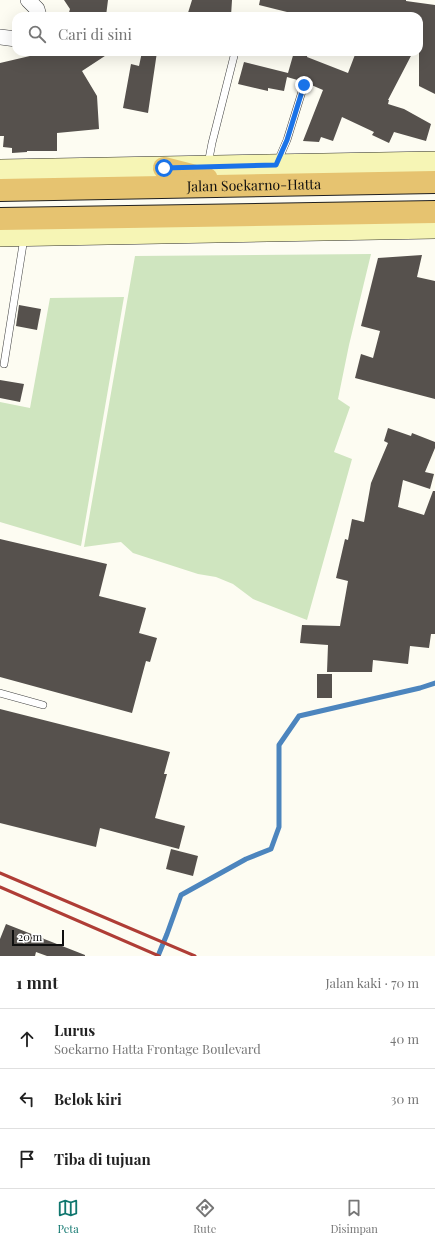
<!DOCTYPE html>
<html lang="id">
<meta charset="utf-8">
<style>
:root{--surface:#fff;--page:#f6f6f6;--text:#222;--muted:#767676;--line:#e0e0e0;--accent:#0f766e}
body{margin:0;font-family:"Playfair Display",serif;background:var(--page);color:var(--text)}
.scale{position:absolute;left:12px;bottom:10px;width:52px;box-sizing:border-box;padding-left:4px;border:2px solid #0f0f0f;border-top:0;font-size:11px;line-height:14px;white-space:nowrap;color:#0f0f0f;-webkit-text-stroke:3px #fff;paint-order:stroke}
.stop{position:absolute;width:12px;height:12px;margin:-9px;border:3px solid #1a73e8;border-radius:50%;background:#fff}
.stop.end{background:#1a73e8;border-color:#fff;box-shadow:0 1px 4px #0008}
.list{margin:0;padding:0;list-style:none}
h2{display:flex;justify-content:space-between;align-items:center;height:52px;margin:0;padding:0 16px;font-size:17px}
h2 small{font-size:13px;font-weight:400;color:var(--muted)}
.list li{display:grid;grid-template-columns:26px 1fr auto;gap:12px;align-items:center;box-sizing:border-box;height:60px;padding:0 16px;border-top:1px solid var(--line)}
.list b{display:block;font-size:15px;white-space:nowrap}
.list p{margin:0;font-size:13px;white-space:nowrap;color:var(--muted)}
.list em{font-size:13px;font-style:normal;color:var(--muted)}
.icon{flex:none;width:22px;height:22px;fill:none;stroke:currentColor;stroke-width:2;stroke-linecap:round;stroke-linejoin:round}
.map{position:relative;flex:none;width:435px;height:956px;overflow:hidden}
.search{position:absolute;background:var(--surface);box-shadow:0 4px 16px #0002;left:12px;right:12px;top:12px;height:44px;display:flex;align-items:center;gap:10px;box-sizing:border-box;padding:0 14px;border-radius:12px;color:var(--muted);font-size:15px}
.sheet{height:232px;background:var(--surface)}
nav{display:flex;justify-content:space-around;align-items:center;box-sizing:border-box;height:56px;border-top:1px solid var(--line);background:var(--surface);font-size:11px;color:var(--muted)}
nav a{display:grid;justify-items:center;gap:2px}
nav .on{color:var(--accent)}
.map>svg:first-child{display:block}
.green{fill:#cfe5bf}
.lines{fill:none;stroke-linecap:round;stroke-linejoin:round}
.stream{stroke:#4c85be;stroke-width:5}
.building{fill:#56514d}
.service-casing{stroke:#424242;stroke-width:8}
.minor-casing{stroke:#424242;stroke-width:16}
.secondary-casing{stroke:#313131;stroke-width:22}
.trunk-casing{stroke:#202020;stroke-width:24}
.service{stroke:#fff;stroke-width:7}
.minor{stroke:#fff;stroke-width:15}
.secondary{stroke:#f6f5b5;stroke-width:21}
.trunk{stroke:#e6c370;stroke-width:22}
.rail{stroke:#af3d36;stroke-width:3}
.route{stroke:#1a73e8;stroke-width:5}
.labels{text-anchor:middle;stroke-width:4;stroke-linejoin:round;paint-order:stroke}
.street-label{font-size:14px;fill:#0f0f0f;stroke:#fff}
</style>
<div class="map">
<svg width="435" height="956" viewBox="0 0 435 956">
<rect width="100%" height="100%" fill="#fdfcf2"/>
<g class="green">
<polygon points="371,254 349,345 338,399 350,407 334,452 352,459 307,620 253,599 233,584 216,577 198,574 133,553 121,542 84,547 135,256"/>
<polygon points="124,297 81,546 0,522 0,402 30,408 50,298"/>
</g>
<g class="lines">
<polyline class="stream" points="158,956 167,934 181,895 246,859 271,849 279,827 279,745 299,716 420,688 435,683"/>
</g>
<g class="building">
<polygon points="64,0 108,0 106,16 68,16 70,9"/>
<polygon points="192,0 232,0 231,16 187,16"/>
<polygon points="260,0 406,0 406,1 435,5 435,94 419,86 419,16 303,16 259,5"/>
<polygon points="47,52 111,52 82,71 97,96 99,129 57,133 57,151 27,151 27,152 12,153 12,148 3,147 4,136 0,136 0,63"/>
<polygon points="142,52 157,52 148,113 123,108 131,64 139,66"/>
<polygon points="294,52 308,52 307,57 348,73 356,52 413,52 388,100 389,100 388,104 404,109 431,124 426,141 394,132 389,143 372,135 374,132 342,117 333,141 321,137 319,142 303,141 323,90 309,84 306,80 301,81 287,77 284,91 268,88 268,91 238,84 244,62 288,73"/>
<polygon points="422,255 417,277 435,281 435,399 355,378 361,354 373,358 380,331 361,326 378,258"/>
<polygon points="19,305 41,309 37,330 16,326"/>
<polygon points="0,380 24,384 20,402 0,398"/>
<polygon points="388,428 411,436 412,433 435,442 435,448 425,472 434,474 430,489 403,480 398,507 424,515 433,491 435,491 435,634 431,634 429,648 410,646 408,664 373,660 372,672 327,672 328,645 300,643 302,625 340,626 348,581 336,578 345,539 348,540 352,519 364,522 371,483 388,443 384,441"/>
<polygon points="0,539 107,564 99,596 146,608 139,633 157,638 150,662 146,661 132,713 0,677"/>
<rect x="317" y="674" width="15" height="24"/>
<polygon points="0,709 170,752 164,774 167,774 155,818 185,826 179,849 100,828 96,847 0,823"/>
<polygon points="171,849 198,856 193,876 166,869"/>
<polygon points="6,924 85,955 85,956 47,956 36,952 35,956 0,956 0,939"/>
</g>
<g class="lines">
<g class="service-casing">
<g id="service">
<polyline points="277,163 287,140 304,85"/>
<polyline points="208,164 212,143 234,56"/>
<polyline points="4,364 24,238"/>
<polyline points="0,693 43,705"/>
</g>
</g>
<g class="minor-casing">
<g id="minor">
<polyline points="28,0 37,9 39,16"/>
<polyline points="0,37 16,39"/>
</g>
</g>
<g class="secondary-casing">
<g id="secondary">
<polyline points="0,170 435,162"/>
<polyline points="0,236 435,228"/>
</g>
</g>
<g class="trunk-casing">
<g id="trunk">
<polyline points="164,168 207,179"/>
<path id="s1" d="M0,190L435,182"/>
<polyline points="0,219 435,212"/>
</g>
</g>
<use href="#service" class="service"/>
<use href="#minor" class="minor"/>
<use href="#secondary" class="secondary"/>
<use href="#trunk" class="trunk"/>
<g class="rail">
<polyline points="0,873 195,956"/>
<polyline points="0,887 159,956"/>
</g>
</g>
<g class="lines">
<polyline class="route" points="164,168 276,165 287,140 304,85"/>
</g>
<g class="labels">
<g class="street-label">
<text dy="5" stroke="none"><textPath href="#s1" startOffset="254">Jalan Soekarno-Hatta</textPath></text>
</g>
</g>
</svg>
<div class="scale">20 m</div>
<div class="stop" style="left:164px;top:168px"></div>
<div class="stop end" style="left:304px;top:85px"></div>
<div class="search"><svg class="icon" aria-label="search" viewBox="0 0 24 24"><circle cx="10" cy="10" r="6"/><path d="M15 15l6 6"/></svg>Cari di sini</div>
</div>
<section class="sheet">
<h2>1 mnt<small>Jalan kaki · 70 m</small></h2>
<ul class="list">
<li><svg class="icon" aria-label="ahead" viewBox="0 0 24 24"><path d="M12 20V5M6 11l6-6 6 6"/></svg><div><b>Lurus</b><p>Soekarno Hatta Frontage Boulevard</p></div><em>40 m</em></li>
<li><svg class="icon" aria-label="left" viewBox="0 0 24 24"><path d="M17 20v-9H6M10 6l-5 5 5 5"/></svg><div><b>Belok kiri</b></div><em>30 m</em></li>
<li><svg class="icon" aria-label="arrive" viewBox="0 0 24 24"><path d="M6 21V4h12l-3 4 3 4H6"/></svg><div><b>Tiba di tujuan</b></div></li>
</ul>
</section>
<nav>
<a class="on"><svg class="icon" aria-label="map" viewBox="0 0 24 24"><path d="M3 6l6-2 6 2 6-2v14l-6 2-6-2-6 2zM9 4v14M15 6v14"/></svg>Peta</a>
<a><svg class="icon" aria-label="directions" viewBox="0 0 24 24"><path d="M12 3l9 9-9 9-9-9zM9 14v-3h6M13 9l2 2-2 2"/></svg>Rute</a>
<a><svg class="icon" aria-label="saved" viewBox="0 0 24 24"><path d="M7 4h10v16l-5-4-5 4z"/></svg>Disimpan</a>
</nav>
